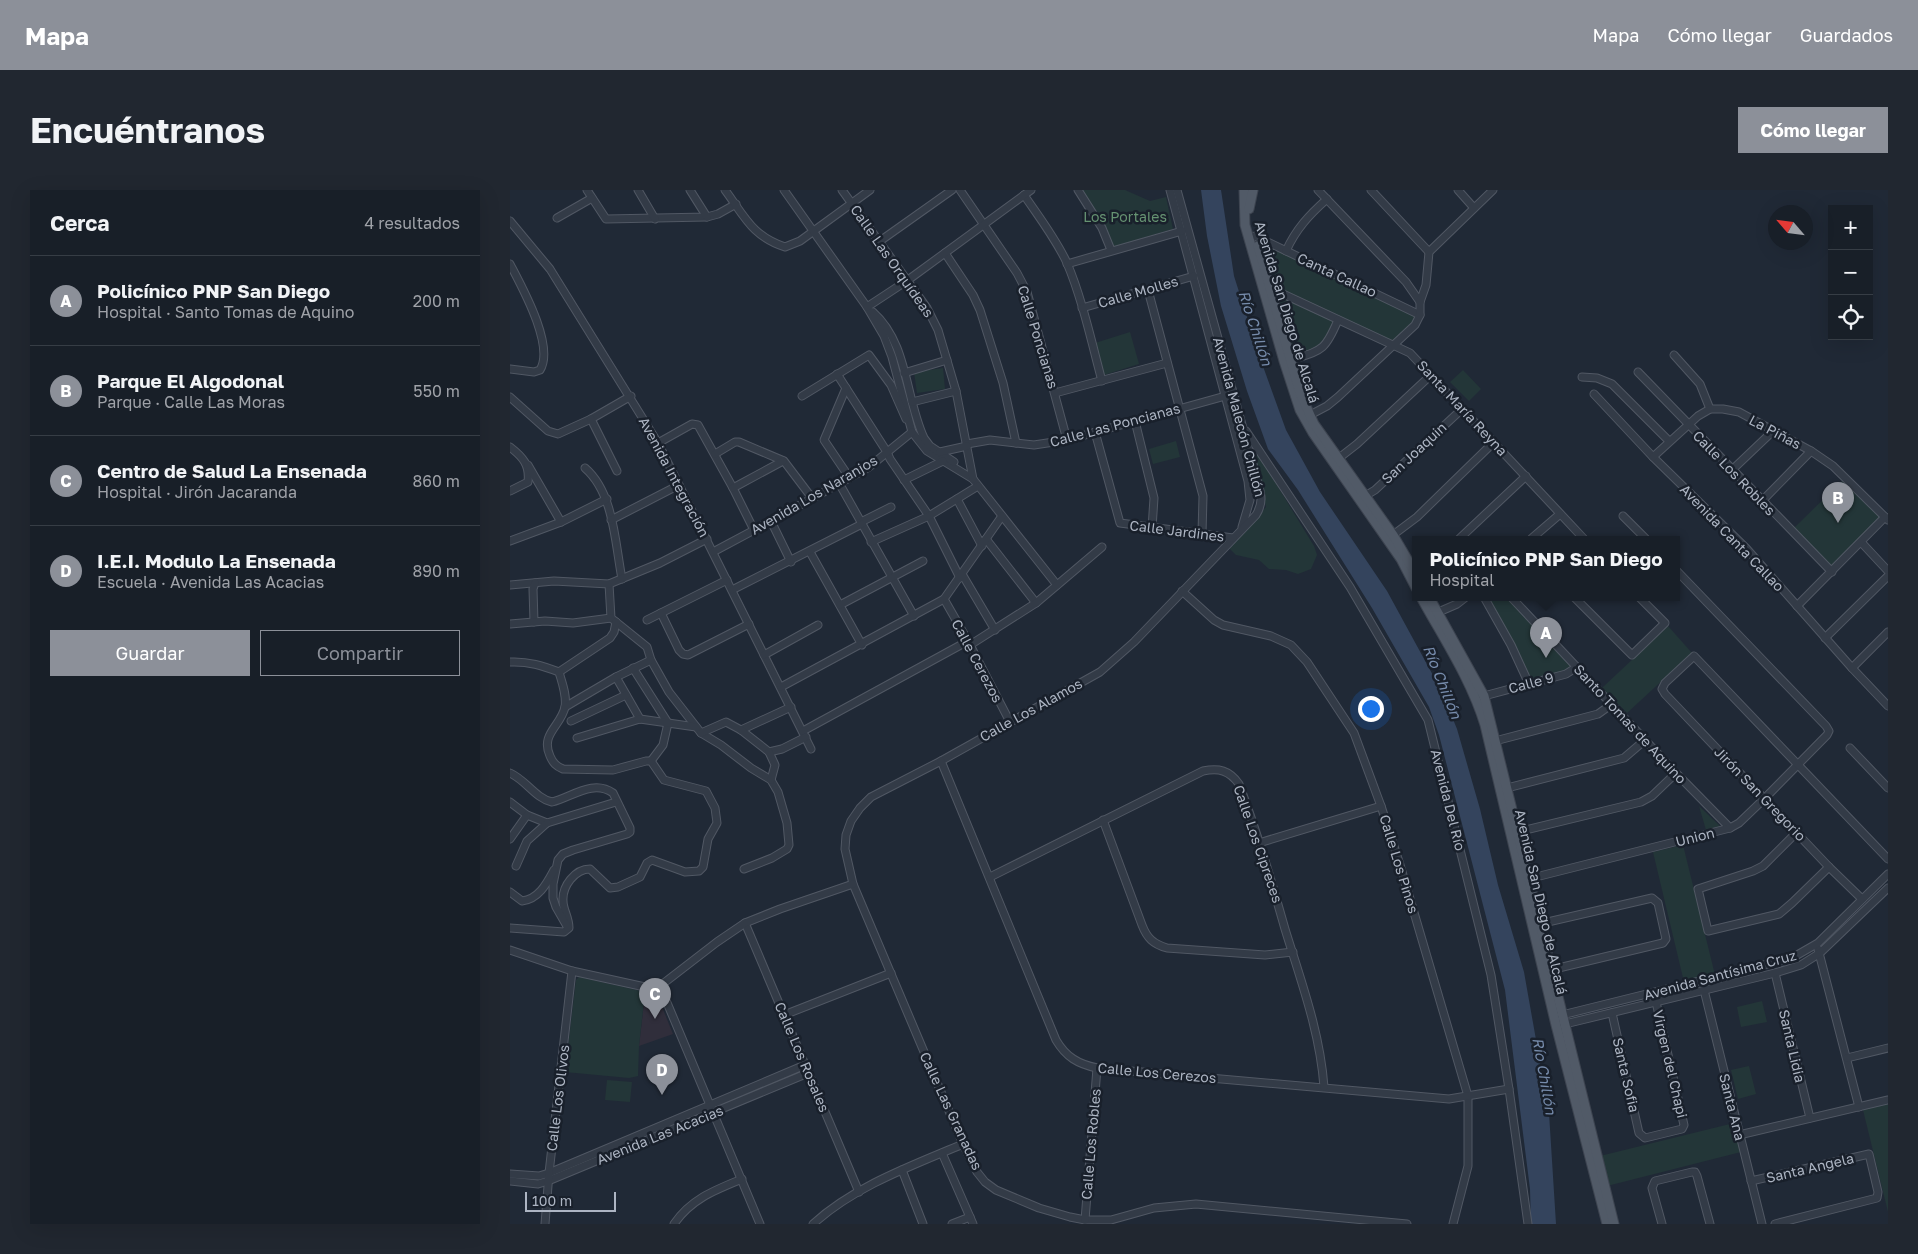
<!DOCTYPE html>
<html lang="es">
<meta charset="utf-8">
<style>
:root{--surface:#181f28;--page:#212730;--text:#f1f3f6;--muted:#9fa2a8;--line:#363d45;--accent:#8c9099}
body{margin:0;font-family:"Golos Text",sans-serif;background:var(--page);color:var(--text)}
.controls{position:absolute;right:15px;top:15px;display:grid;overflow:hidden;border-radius:0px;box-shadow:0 5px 20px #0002}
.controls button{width:45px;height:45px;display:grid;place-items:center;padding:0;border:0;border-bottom:1px solid var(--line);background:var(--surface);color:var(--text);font:25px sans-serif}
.compass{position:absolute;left:1258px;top:15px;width:45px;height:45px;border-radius:50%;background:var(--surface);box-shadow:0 5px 20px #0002;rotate:298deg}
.scale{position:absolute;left:15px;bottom:12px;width:91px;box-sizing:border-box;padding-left:5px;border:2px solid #adb5c3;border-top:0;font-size:14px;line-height:18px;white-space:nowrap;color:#adb5c3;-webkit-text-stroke:4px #19202b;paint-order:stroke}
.you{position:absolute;left:860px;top:518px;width:18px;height:18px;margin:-12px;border:4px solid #fff;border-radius:50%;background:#1a73e8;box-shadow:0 0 0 8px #1a73e833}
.badge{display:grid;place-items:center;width:32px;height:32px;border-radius:50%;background:var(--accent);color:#fff;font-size:16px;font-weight:700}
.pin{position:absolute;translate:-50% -41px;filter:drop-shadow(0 1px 2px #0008)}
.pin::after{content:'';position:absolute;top:26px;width:18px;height:15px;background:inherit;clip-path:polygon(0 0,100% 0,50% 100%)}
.popup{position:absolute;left:902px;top:346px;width:268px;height:65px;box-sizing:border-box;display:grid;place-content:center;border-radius:0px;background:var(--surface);filter:drop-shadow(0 1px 4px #0005);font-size:16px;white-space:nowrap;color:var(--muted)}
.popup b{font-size:19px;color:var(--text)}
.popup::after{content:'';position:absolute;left:50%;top:100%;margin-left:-10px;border:10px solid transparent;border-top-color:var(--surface)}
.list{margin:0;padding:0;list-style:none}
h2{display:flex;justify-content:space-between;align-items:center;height:65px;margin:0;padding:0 20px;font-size:21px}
h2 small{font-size:16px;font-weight:400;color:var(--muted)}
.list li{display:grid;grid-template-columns:32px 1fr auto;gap:15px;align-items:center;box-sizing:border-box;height:90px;padding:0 20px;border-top:1px solid var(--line)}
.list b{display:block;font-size:19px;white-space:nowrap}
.list p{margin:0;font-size:16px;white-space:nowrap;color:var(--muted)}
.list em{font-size:16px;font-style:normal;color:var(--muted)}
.actions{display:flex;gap:10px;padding:15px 20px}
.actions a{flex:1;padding:11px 0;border:1px solid var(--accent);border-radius:0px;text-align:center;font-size:18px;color:var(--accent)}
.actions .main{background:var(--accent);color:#fff}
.icon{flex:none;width:28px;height:28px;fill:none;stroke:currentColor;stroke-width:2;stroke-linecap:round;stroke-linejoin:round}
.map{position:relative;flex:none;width:1378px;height:1034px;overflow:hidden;border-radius:0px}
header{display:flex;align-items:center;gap:30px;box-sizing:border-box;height:70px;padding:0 25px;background:var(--accent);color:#fff}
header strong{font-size:24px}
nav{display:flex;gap:28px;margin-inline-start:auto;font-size:18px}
.intro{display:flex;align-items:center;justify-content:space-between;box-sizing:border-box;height:120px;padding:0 30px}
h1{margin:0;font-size:35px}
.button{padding:12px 22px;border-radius:0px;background:var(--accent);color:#fff;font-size:18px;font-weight:700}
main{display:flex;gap:30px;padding:0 30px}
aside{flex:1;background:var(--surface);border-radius:0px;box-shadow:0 5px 20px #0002}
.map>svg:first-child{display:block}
.medical{fill:#302e3b}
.green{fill:#233638}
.water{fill:#34445d}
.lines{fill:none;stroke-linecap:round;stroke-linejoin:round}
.minor-casing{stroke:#515864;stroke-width:9}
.major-casing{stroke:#3d4450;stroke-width:11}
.minor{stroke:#333b47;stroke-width:7}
.major{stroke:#515a67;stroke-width:9}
.labels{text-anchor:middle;stroke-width:5;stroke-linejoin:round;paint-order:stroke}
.park-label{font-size:14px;fill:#669372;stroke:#19202b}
.street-label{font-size:14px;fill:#adb5c3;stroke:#19202b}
.water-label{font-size:15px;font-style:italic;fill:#768bab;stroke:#19202b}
</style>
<header>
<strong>Mapa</strong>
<nav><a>Mapa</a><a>Cómo llegar</a><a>Guardados</a></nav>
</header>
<div class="intro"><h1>Encuéntranos</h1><a class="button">Cómo llegar</a></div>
<main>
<aside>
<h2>Cerca<small>4 resultados</small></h2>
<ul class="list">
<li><span class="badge">A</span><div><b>Policínico PNP San Diego</b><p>Hospital · Santo Tomas de Aquino</p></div><em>200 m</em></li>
<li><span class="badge">B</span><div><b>Parque El Algodonal</b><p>Parque · Calle Las Moras</p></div><em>550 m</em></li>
<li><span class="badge">C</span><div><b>Centro de Salud La Ensenada</b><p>Hospital · Jirón Jacaranda</p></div><em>860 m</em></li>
<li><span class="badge">D</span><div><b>I.E.I. Modulo La Ensenada</b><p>Escuela · Avenida Las Acacias</p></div><em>890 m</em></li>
</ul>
<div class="actions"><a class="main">Guardar</a><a>Compartir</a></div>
</aside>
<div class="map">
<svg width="1378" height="1034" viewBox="0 0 1378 1034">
<rect width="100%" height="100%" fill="#202936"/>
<polygon class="medical" points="135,804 145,806 147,813 150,812 163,844 129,856"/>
<g class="green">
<polygon points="570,0 615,0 640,11 656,7 663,39 603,57"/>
<polygon points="749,52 906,125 904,131 882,151 762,96"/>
<polygon points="764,102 826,131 813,156 783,167"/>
<polygon points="620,142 629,174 594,185 585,153"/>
<polygon points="433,178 435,199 407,203 404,182"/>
<polygon points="953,180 971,199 959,211 940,192"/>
<polygon points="666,251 670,267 643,274 639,259"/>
<polygon points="740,251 804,356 807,365 801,379 788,384 776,380 759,379 749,370 726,365 718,357 756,317"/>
<polygon points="1334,289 1372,327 1322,377 1284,338"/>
<polygon points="976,407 999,407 1064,477 1054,482 1021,492"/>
<polygon points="1158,436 1182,463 1117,523 1092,498"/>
<polygon points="1189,616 1210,636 1196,640"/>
<polygon points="1173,655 1205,785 1174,792 1143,662"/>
<polygon points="69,787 135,802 129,856 128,886 119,888 55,882 66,790"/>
<polygon points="1252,811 1257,832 1231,837 1227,817"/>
<polygon points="1239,876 1246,904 1228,909 1221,880"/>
<polygon points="97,890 122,892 120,912 95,910"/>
<polygon points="1378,914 1378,1022 1353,920"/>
<polygon points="1224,933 1231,962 1097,996 1090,966"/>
</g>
<polygon class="water" points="691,0 711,0 724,86 750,168 776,240 810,302 877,401 931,500 947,539 970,619 988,695 1014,782 1039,923 1046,1034 1021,1034 1020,999 995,800 929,545 919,517 862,418 788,300 758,259 737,201 711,116 697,46"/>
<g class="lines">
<g class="minor-casing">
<g id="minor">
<polyline points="77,0 96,29 197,27 208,24 226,14"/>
<polyline points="128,0 145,29"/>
<polyline points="180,0 197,27"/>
<path d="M215,0C235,27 242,46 275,57L290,51L360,0"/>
<polyline points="274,0 357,117 374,146 382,167 402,242 417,261 463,289 547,395"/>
<polyline points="332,0 417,118 428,140 446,201 463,289"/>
<polyline points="450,0 507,83 517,102 557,250"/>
<polyline points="568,0 592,38 601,60"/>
<polyline points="660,0 738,291 740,310 732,337"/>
<path d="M667,0L747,289C751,304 754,312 746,325L624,452L590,482L431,571L361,607L350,618L341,631L336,645L335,659L343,694L453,954L467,982L475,992L486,1000L529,1018L560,1027L575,1030H601L644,1018L686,1014L897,1034"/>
<polyline points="808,0 896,92 910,112"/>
<polyline points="861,0 919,62"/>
<polyline points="948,0 964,18"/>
<path d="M514,5C529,27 546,49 557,73C572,108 582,154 592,191"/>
<polyline points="47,28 82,8"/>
<polyline points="0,31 40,79 148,253 301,559"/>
<polyline points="745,46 910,125"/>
<polyline points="370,51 442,0"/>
<path d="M776,61C786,39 799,25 817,9"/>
<polyline points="435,63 463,105 470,120 493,193 506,253"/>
<path d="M0,74C12,97 45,156 30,180L24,182L0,179"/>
<polyline points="557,74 672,41"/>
<polyline points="758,97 900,163 1074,349"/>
<polyline points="638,100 693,306 692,344"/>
<polyline points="357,117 398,90 521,0"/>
<polyline points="572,118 684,86"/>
<path d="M363,122C398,153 395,207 414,248L420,256L444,272"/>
<polyline points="1164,165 1190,194 1200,219"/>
<path d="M781,170C812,160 815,161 828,130"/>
<polyline points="1128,182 1322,382"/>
<polyline points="394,183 437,170"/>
<polyline points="327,184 377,262 380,269 419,326 450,388"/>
<polyline points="1072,187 1087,188 1102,194 1159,251"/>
<polyline points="336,198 314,250 339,287"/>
<polyline points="545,203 657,173"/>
<polyline points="1084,204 1143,267 1236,358 1342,478 1378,516"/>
<polyline points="292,206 359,165 381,195 396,229"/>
<polyline points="0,207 38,241 48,244 81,229 121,206"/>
<polyline points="402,212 446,201"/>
<polyline points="800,225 817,216 828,207 905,135 910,125 910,112 916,95 919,62 983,0"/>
<polyline points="81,229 107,281"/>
<polyline points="625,231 644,308 642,338"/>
<polyline points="736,241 840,397 918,530 981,785 999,899 1018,1034"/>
<polyline points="585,242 610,333 723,348"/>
<polyline points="148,253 182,234 188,235 223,298 244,340"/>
<polyline points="457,254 480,250 524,255 557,250 719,205"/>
<path d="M0,257C13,267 20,275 18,292L0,301"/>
<polyline points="430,262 457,256"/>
<polyline points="205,264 225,252 229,252 274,271 302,308"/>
<polyline points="1143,267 1188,226 1200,219 1213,219 1229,222 1301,261 1323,276 1378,330"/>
<polyline points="829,268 847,254 921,185"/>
<polyline points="18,275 51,332"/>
<path d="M75,278C104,303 105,353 112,389"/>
<polyline points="1222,280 1263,241"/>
<polyline points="394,290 433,271"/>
<polyline points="329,293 404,426"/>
<polyline points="223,298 273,271"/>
<polyline points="855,306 865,300 952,219"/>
<polyline points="447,309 472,356"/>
<polyline points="1252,311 1301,261"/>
<polyline points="1113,326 1136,349"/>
<polyline points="101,330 169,295"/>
<polyline points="261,331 281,372"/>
<polyline points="351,332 381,317"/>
<polyline points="883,345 907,327 984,252"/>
<polyline points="476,349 526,413"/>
<polyline points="949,349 1016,286"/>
<polyline points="1021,349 1050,324"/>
<polyline points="0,351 51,332 97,309"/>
<polyline points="361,352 419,326 468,296"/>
<polyline points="1351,352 1378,381"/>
<polyline points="203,362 261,331 359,277 402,242"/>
<polyline points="300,362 352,455"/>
<polyline points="452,384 485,440"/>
<polyline points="99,394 101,428 137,457 141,470 159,502 191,543 211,555 241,578 261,590 268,602 277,633 279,655 277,659 262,668 234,679"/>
<polyline points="0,395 44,391 99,394 150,373 197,349"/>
<polyline points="222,400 352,334"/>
<polyline points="672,401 704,430 713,435 761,446 781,455 797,472 844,543 871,616 890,675 958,906 958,976 943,1034"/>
<polyline points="974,407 1001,455 1019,494"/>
<polyline points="1001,407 1166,583 1220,638"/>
<polyline points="1064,407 1122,465 1155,433 1129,407"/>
<polyline points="434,409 458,451 500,532"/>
<polyline points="330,415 413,371"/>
<polyline points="1287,416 1375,327"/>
<polyline points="151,423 169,460 173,464 178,465 239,434"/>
<polyline points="924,424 947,414 956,407"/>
<polyline points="137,430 217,390"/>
<polyline points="24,432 23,399 25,393"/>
<polyline points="0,434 35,431 63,433 101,428"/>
<polyline points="1315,448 1378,386"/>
<polyline points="460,455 526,413 592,357"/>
<polyline points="254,465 308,435"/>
<path d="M0,472C18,471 33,476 49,482C52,493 57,505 55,517C51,536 30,544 40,566C43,573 46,576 53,579L103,580L136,571H141L154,590L196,601L205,618L207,633L198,649L193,677L189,681L175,682L142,670L137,673L130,687L108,697L100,698L80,679C65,679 52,696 53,711C53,720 59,727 59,738L54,742L0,738"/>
<polyline points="123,478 158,533 153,555 141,571"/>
<polyline points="1342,478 1378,442"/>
<polyline points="49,482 100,448 104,442 106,432"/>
<polyline points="106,487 130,529"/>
<polyline points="271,497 434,409 492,326"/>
<polyline points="974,506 1056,484 1067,477"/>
<polyline points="55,517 106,487 141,470"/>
<polyline points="61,531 116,505"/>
<polyline points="231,540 281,517"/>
<polyline points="293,541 458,451"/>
<polyline points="191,543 216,532 231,540 259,562 272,559 296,547"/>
<polyline points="67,548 130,529 186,537"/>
<polyline points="985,551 1088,524 1102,514"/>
<polyline points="1340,558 1378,598"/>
<polyline points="259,562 265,575 261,590"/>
<path d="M431,571L546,850C556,867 568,874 587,878L939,909L999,899"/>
<path d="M0,583C16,590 25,608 42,612C62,607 83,589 103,603L120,638V642L117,644L63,660L53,664L48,670L43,694V708L46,717L58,738"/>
<polyline points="993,599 1114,568 1135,550"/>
<polyline points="0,612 17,625 37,633 106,612"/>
<path d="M593,630L632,735C637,748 643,754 657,758L755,765L783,762"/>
<polyline points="1287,642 1253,676 1243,681 1188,699 1198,741 1269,724 1282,713 1319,677"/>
<polyline points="1003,643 1131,612 1142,606 1166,583"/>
<polyline points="0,649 17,625"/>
<polyline points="749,653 871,616"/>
<polyline points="6,676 17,651 37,633"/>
<path d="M480,687L693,581C709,578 719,580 729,594C747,641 761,690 775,739C791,791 810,842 814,897"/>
<polyline points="1018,689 1220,638 1229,633 1255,608 1317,545 1319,541 1316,536 1166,380"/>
<path d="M0,702L12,711C29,709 37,693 44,680"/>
<polyline points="1352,709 1319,677 1155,504 1152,499 1155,493 1184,466 1378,669"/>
<polyline points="235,733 349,1002"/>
<polyline points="1029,734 1142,708 1148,713 1156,749 1153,753 1036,781"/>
<polyline points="1308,759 1349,917"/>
<polyline points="0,760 62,781 135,797 145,798 150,796 207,752 235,733 270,719 343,694"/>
<polyline points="1265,783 1300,928"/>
<polyline points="150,796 250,1034"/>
<polyline points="1194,800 1252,1034"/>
<polyline points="1102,823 1129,943 1135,948 1172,939 1174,935 1146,812"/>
<polyline points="274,825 381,783"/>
<polyline points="1048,826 1282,768 1308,753 1378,684"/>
<polyline points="1051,835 1265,783 1291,775 1310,763 1378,698"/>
<polyline points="1337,868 1378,858"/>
<polyline points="1229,945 1378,910"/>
<polyline points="432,963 463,1034"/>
<polyline points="392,980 413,1034"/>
<polyline points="0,984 29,986 39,983 295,875"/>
<polyline points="0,991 28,994 38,991 298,883"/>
<polyline points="1241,991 1359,964 1368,1002 1367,1008 1265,1034"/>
<polyline points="575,1030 587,878"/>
<polyline points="35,1034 39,983 62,781"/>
<path d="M164,1034C181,1009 205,1000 232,989"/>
<path d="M303,1034C345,996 401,976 453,954"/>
<polyline points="442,1034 460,1027"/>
<polyline points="1152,1034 1142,998 1145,991 1182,982 1185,982 1187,986 1200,1034"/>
</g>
</g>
<g class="major-casing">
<g id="major">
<polyline points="734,0 735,35 774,171 790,220 803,243 891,369 906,398"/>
<polyline points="739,19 743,0"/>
<polyline points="748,56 790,203 804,234 883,345 906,384"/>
<path d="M911,407C934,449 961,489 975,535L1046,835L1097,1034"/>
<polyline points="919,407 974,506 1104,1034"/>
</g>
</g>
<use href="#minor" class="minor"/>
<use href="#major" class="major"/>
</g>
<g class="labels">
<g class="park-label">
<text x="615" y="32">Los Portales</text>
</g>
<g class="street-label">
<text transform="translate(382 71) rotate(55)" y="5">Calle Las Orquídeas</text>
<text transform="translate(827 85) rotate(25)" y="5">Canta Callao</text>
<text transform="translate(628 102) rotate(-16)" y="5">Calle Molles</text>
<text transform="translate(777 122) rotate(73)" y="5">Avenida San Diego de Alcalá</text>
<text transform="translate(528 147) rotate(73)" y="5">Calle Poncianas</text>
<text transform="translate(952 218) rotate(47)" y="5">Santa María Reyna</text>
<text transform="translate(729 227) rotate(75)" y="5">Avenida Malecón Chillón</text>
<text transform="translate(605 235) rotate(-15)" y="5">Calle Las Poncianas</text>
<text transform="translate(1265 242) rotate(28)" y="5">La Piñas</text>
<text transform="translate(904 263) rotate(-43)" y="5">San Joaquin</text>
<text transform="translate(1224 283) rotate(46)" y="5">Calle Los Robles</text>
<text transform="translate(164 287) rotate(62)" y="5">Avenida Integración</text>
<text transform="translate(304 305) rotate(-30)" y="5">Avenida Los Naranjos</text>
<text transform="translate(667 341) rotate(7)" y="5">Calle Jardines</text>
<text transform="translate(1222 348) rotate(46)" y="5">Avenida Canta Callao</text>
<text transform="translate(467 471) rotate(62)" y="5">Calle Cerezos</text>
<text transform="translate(1021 493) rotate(-15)" y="5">Calle 9</text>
<text transform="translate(521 520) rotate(-29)" y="5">Calle Los Alamos</text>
<text transform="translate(1120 534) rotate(47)" y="5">Santo Tomas de Aquino</text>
<text transform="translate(1250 604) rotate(46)" y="5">Jirón San Gregorio</text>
<text transform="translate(938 610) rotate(76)" y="5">Avenida Del Río</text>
<text transform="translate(1185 647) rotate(-14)" y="5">Union</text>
<text transform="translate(748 654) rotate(71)" y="5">Calle Los Cipreces</text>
<text transform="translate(889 674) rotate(73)" y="5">Calle Los Pinos</text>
<text transform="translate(1031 712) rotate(77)" y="5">Avenida San Diego de Alcalá</text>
<text transform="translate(1210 785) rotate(-15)" y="5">Avenida Santísima Cruz</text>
<text transform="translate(1282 856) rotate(77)" y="5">Santa Lidia</text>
<text transform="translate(292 867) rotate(67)" y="5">Calle Los Rosales</text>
<text transform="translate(1160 874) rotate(77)" y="5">Virgen del Chapi</text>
<text transform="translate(647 883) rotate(5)" y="5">Calle Los Cerezos</text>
<text transform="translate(1116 885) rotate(77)" y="5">Santa Sofia</text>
<text transform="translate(48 908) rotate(-83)" y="5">Calle Los Olivos</text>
<text transform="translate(1222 917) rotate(76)" y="5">Santa Ana</text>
<text transform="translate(441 921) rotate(65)" y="5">Calle Las Granadas</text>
<text transform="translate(150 945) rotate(-22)" y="5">Avenida Las Acacias</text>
<text transform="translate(581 954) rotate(-85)" y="5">Calle Los Robles</text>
<text transform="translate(1300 978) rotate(-13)" y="5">Santa Angela</text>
</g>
<g class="water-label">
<text transform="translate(745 138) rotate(72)" y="5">Río Chillón</text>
<text transform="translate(932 492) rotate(68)" y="5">Río Chillón</text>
<text transform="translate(1034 886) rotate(80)" y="5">Río Chillón</text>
</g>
</g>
</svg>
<div class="controls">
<button>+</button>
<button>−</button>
<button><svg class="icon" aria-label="locate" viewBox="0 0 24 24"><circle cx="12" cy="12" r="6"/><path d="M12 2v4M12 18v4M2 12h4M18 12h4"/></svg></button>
</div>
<svg class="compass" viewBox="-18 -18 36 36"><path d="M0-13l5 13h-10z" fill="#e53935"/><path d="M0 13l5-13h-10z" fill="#9fa2a8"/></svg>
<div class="scale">100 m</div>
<div class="you"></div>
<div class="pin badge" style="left:1036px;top:468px">A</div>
<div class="popup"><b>Policínico PNP San Diego</b>Hospital</div>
<div class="pin badge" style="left:1328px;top:333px">B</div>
<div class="pin badge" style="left:145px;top:829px">C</div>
<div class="pin badge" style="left:152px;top:905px">D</div>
</div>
</main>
